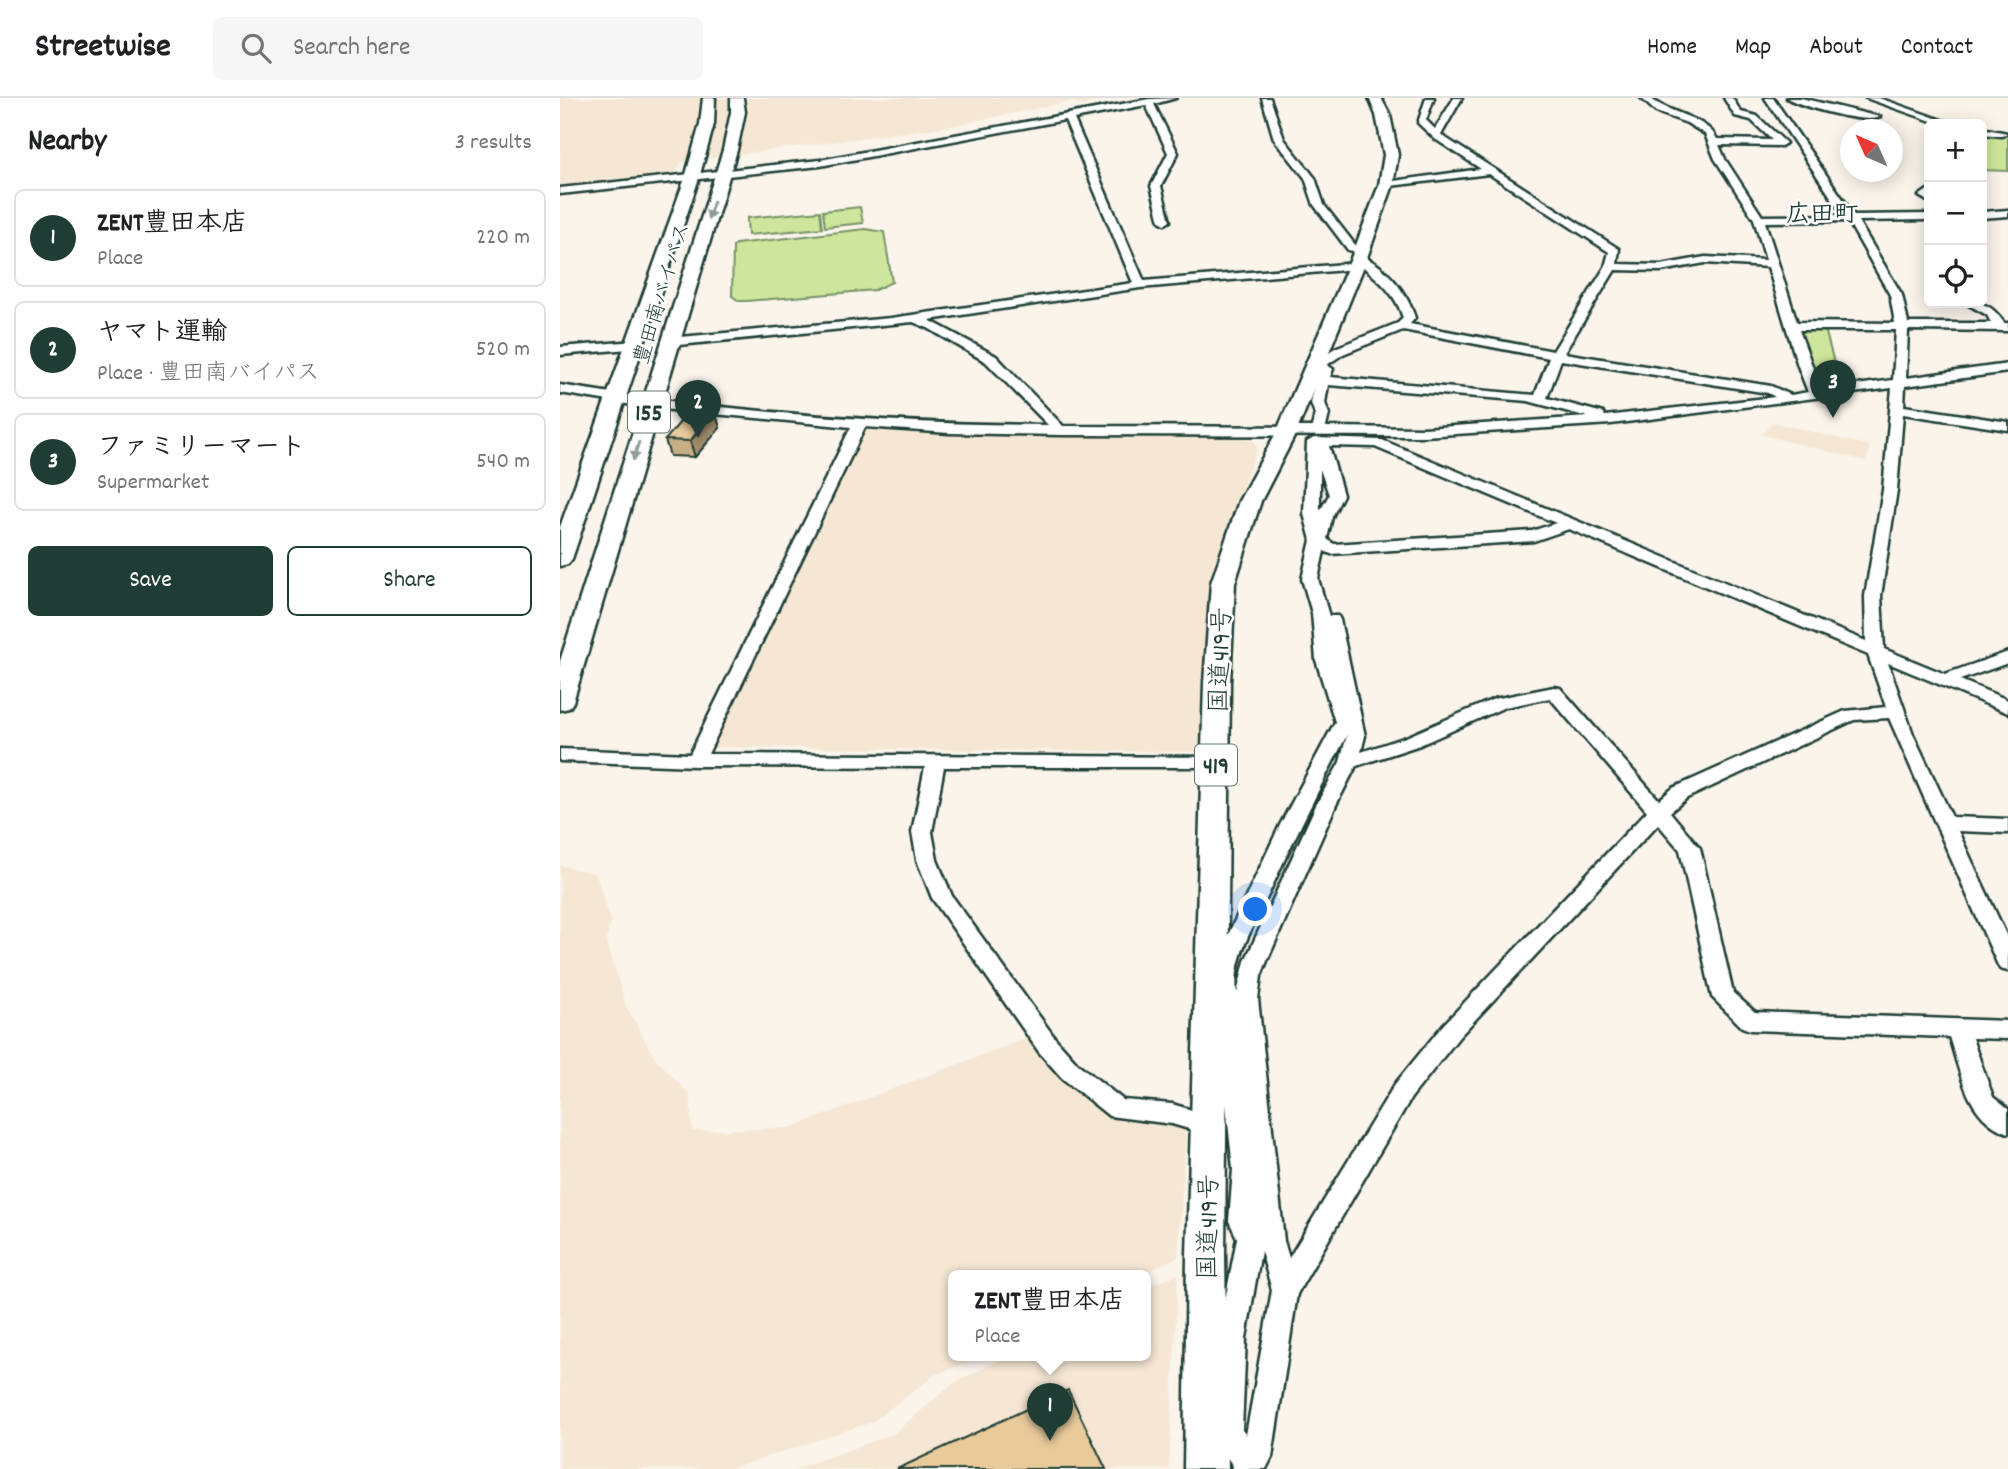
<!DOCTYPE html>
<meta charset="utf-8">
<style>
:root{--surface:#fff;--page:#f6f6f6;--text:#202124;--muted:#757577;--line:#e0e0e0;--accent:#1f3d34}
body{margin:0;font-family:Dekko,"Klee One",sans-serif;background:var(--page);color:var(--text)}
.controls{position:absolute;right:21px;top:21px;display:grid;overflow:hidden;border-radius:10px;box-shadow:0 4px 18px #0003}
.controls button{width:63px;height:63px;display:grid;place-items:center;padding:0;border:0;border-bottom:2px solid var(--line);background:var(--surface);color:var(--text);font:35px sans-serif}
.compass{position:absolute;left:1280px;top:21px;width:63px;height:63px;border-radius:50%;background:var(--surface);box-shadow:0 4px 18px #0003;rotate:315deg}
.you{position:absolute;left:696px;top:812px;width:24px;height:24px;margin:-18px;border:5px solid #fff;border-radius:50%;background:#1a73e8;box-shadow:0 0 0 10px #1a73e833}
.badge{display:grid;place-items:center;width:46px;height:46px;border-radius:50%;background:var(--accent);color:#fff;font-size:23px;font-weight:700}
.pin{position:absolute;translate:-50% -58px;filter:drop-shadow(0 2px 4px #0008)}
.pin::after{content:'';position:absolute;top:37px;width:24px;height:21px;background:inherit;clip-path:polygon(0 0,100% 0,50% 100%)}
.popup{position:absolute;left:388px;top:1172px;width:203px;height:91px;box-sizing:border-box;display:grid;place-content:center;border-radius:10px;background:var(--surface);filter:drop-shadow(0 2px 5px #0005);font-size:23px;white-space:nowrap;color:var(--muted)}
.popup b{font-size:26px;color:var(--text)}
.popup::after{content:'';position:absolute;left:50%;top:100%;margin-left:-14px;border:14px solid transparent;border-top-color:var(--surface)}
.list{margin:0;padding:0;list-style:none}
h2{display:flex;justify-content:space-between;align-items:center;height:91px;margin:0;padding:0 28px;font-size:30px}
h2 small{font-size:23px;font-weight:400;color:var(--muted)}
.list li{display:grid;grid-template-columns:46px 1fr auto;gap:21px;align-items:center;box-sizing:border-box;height:98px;margin:0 14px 14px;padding:0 14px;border:2px solid var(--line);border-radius:10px}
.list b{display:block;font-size:26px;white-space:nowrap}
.list p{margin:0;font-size:23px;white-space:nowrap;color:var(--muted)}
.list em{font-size:23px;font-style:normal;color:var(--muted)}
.actions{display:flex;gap:14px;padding:21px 28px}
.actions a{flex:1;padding:16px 0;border:2px solid var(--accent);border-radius:10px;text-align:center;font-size:24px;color:var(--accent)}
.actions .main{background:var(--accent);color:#fff}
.icon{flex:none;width:38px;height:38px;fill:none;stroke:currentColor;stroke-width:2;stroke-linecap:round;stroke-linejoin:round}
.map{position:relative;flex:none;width:1448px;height:1371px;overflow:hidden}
header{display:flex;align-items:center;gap:42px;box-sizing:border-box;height:98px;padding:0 35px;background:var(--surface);border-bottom:2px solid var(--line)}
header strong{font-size:33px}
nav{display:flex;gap:38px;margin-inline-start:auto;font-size:24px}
.search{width:490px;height:63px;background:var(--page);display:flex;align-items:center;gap:18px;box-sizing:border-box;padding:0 24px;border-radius:10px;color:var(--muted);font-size:26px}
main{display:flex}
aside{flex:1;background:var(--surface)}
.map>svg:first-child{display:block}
.built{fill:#f5e7d3}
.green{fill:#cee69b;stroke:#769268;stroke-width:2}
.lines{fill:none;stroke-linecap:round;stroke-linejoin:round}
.minor-casing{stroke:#1f3d34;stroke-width:5}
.highway-casing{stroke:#1f3d34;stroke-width:5}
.minor{fill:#fff;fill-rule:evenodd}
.highway{fill:#fff;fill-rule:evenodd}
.wall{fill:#c8ae85;stroke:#1f3d34;stroke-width:2}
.shaded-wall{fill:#a28d6c;stroke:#1f3d34;stroke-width:2}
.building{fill:#e8ca9b;stroke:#1f3d34;stroke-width:2}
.oneway{fill:#8f9e9a}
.labels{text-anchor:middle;stroke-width:5;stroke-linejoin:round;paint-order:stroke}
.far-street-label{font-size:21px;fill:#1f3d34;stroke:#fff}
.far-quarter-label{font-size:24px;font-weight:bold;fill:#1f3d34;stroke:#fff}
.shield{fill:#fff;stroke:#627771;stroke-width:2}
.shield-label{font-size:24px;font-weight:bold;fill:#1f3d34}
.street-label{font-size:26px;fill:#1f3d34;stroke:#fff}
</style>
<header>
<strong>Streetwise</strong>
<div class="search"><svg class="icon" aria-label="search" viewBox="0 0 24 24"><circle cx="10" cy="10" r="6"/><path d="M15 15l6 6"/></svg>Search here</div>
<nav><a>Home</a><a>Map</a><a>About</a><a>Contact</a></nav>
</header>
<main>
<aside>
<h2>Nearby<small>3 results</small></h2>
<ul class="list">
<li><span class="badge">1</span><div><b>ZENT豊田本店</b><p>Place</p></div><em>220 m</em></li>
<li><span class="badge">2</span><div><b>ヤマト運輸</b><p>Place · 豊田南バイパス</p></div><em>520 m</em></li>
<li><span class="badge">3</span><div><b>ファミリーマート</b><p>Supermarket</p></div><em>540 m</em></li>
</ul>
<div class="actions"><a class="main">Save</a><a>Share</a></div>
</aside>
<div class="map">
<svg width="1448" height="1371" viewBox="0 0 1448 1371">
<rect width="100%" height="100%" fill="#faf4eb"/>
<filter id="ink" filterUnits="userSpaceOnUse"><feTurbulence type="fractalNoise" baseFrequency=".0143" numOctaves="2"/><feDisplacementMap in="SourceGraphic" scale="14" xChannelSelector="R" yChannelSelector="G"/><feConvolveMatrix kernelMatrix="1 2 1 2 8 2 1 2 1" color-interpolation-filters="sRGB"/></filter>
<g filter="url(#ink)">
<g class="built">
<polygon points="0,0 559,0 522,7 512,3 391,28 122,64 115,75 0,87"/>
<polygon points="1212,324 1310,348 1306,363 1202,337"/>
<polygon points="303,332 678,339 695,344 697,351 651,474 646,654 148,649"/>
<polygon points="0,767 36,776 51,824 46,842 66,908 95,960 130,997 132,1033 230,1030 467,940 546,1012 626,1031 618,1159 580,1177 394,1177 394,1257 422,1258 375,1277 312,1324 171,1371 0,1371"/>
<polygon points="618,1176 609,1371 235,1371 333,1336 394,1285 450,1257 586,1257 586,1189"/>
</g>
<g class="green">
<polygon points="1422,35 1448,37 1448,73 1422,72"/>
<polygon points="300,109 303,125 265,129 263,113"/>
<polygon points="260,113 262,130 188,137 187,120"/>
<polygon points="305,131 324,134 332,184 315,192 187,203 179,203 172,198 173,149 176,146"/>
<polygon points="1238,231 1265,231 1278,280 1259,288"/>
</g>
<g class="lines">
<g class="minor-casing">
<g id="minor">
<path d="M616,0L594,6L618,55L601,88L610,123L605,126L600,123L591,88L608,55L586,7L514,21L584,183L796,165L802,168L796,171L580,190L369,222L436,258L503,328L752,329L755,316L751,305L755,285L741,281L748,277L757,278L760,272L748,274V268L775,250L838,225L843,220C835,192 813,178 793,160L799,157C824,165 848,195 855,220L850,226L993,253L1045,169L1049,154L929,76L822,89L821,87L826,84L921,71L875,41L858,25L866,0H874L866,22L875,31L894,0H902L881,37L1059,151L1057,166L1101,167L1145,159L1206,162L1194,121L1155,61L1145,36L1127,25L1096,14L1081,0H1090C1109,16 1147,19 1157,41L1212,42L1191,22L1175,18L1164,0H1172L1181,14L1197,18L1226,45L1221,48L1159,47L1165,61L1202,118L1283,117L1205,0H1213L1294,117L1369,116V122L1298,123L1342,197L1348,225H1431L1427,217L1407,206C1424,202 1435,211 1444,225H1448V233L1348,232L1346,280L1448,266V274L1345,288L1344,308L1448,324V332L1343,316L1337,392L1321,498L1324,551L1385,576L1448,554V565L1400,582L1448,602V615L1328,565L1353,636L1392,719L1448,721V735L1398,733L1448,841V873L1440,871L1437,865L1329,620L1294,622L1127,700L1110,714L1140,750L1173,895L1195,914L1448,923V941L1412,940L1433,999L1448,1011V1035C1407,1021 1401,975 1389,939L1190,932L1182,929L1152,899L1120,752L1098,726L899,939L851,1000L737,1196L712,1359L706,1371H671L673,1368L652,1337L658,1240L677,1140L669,1123L673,1071L653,884L660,854L720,727L775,624L756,562L752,515L742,481L751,442L744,416L747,344L754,340L822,342L1306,543L1305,498L1323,392L1332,290L1051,326L864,338L501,337L389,335L305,329L148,656L663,659L665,663L663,667L656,669H384L372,734L377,762L392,798L495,940L518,966L563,1002L612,1006L658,1020L661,1027L658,1034L649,1037L612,1026L549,1018L502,980L479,954L372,800L357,762L352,734L365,669L136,668L0,663V651L130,656L291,329L91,310L0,295V287C162,314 324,326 488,327L426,264L368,230L353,224L109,248L103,244L109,240L331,220L573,185L505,22L260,68L0,96V90L260,62L589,1ZM1288,123L1330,197L1335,225L1237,224L1205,124ZM1145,165L1208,169L1238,268L1248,294L1231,297L1211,288L1004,255L1055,172L1101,173ZM843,232L989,260L975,297L770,279L773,271L767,267L783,256ZM1239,232H1336L1333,282L1261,292ZM1001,262L1208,295L1215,299L1045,318L1043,315L987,300ZM768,287L968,303L1028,319L864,330L766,329L769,316L765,305ZM769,348L815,349L996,425L972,433L774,446L767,441L772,419L783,397ZM760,371L769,397L760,413ZM1009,431L1308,557L1326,609L1285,613L1113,690L1099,702L1000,590L994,589L934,601L846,639L801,654L805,638L780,522L778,518H769L758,481L764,453L771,456L974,443ZM990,600L1087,713L883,927L835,986L729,1160L724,1143L698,901L701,878L707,863L776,707L796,668L860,647L945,609ZM787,637L780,664L756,707L685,863L677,895C672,860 696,824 710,793C734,740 760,689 787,637ZM701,1153L712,1192L686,1337L682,1332L686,1240Z"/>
<polygon points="702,0 710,0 724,41 755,80 764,107 796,148 806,152 806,156 788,152 754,107 745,80 714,41"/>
<path d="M1227,0H1241L1320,19C1306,27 1240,8 1227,0Z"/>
<polygon points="1306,0 1319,0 1393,26 1380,26"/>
<polygon points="1422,30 1447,35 1442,38 1422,36"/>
<polygon points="1369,91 1369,104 1359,98"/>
<polygon points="1448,112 1448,118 1422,120 1422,114"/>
<polygon points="76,243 82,247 80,250 0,257 0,249"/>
</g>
</g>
<g class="highway-casing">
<g id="highway">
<polygon points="143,0 155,0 154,26 139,80 12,461 8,466 0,468 0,429 125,80 140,26"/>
<polygon points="171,0 183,0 185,14 177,52 13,604 9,610 0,612 0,563 163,52 171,14"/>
<polygon points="809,0 821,0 830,17 838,57 833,87 804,168 736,335 701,403 675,485 670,585 665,1157 668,1371 624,1371 627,1157 644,585 651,485 679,403 716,335 788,168 819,87 824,57 816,17"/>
</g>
</g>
<use href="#minor" class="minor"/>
<use href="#highway" class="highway"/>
</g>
<polygon class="wall" points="155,313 160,330 135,359 110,358 105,342"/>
<polygon class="shaded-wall" points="155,313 160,330 135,359 130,343"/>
<g class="building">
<polygon points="130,312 155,313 130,343 105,342"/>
<polygon points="508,1292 546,1371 337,1371"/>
</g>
<defs><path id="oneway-solid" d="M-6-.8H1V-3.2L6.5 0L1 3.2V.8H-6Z" transform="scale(1.75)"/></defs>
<g class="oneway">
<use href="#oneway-solid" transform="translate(151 112) rotate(107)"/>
<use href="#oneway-solid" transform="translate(76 353) rotate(108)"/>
</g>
</g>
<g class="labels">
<g class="far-street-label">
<text transform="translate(101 195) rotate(-73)" y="7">豊田南バイパス</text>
</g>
<g class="far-quarter-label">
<text x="1262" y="123">広田町</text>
</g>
<g class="shield">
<rect x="68" y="293.5" width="42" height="41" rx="5"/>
<rect x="635" y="646.5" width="42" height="41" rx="5"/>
</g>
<g class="shield-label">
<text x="89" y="322">155</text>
<text x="656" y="675">419</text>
</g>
<g class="street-label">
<text transform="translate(659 562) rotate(-88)" y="9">国道419号</text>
<text transform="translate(647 1129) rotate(-89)" y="9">国道419号</text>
</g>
</g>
</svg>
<div class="controls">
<button>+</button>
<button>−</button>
<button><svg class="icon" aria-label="locate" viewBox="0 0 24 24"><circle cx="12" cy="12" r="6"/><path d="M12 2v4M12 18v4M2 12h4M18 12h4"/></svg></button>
</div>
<svg class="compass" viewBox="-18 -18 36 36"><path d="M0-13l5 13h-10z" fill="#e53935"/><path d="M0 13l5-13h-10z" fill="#757577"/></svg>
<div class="you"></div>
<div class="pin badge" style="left:490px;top:1343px">1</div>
<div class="popup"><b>ZENT豊田本店</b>Place</div>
<div class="pin badge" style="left:138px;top:340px">2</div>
<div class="pin badge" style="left:1273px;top:320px">3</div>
</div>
</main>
